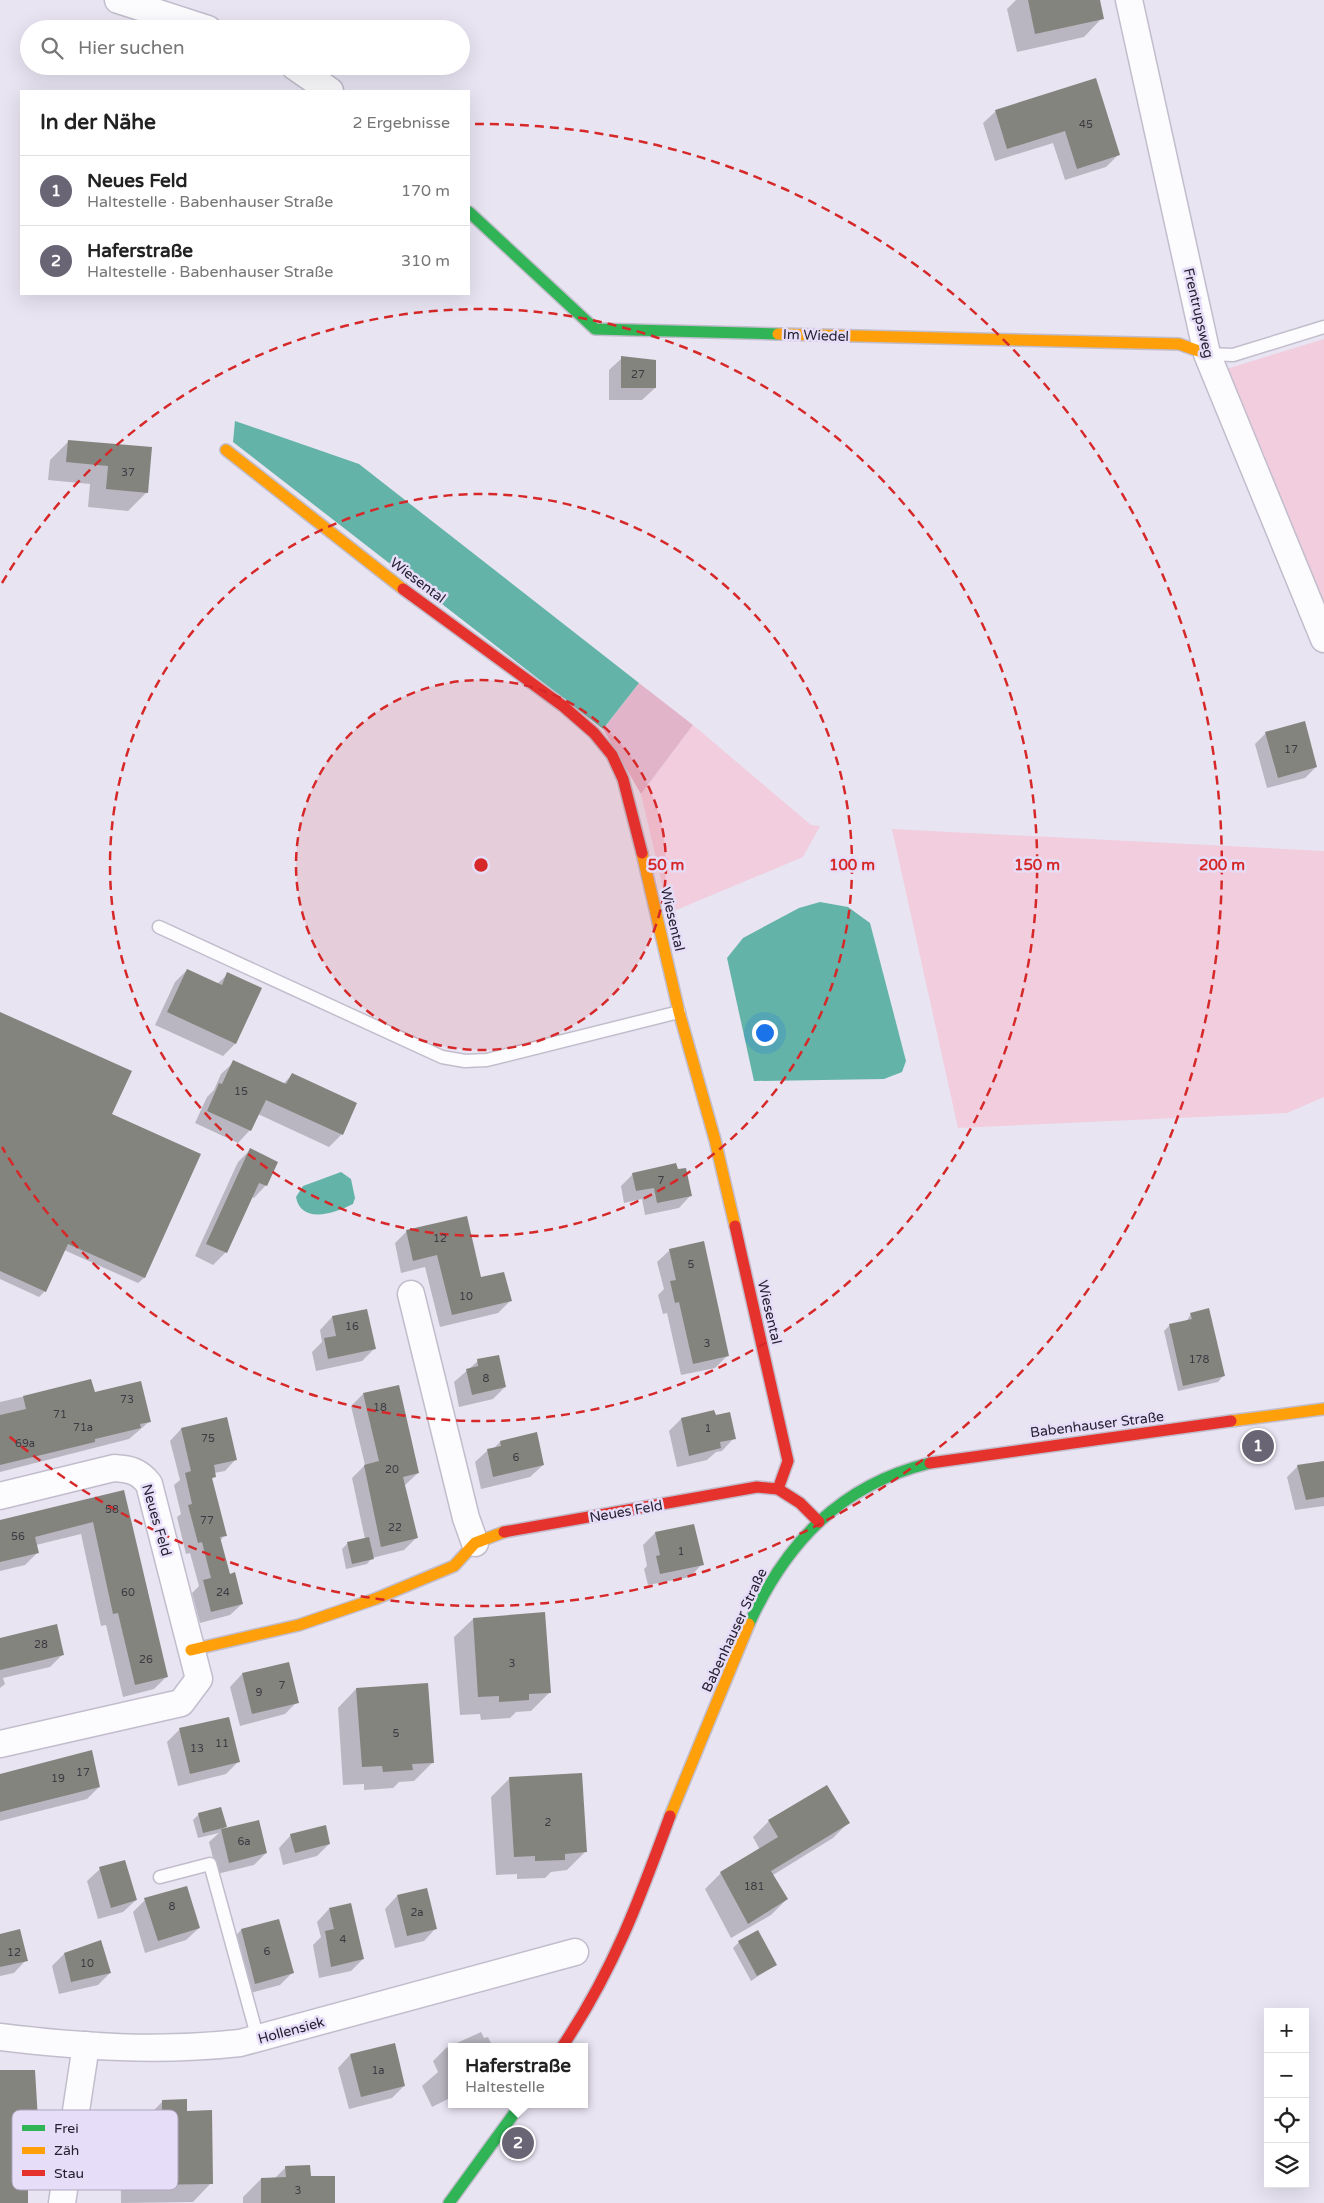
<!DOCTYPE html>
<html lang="de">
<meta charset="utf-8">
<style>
:root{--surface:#fff;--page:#f2f2f2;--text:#222;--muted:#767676;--line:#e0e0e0;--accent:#6a6575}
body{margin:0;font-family:"Varela Round",sans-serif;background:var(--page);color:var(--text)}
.controls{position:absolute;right:15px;bottom:15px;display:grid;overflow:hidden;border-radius:0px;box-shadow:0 5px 20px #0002}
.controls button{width:45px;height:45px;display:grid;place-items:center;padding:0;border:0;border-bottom:1px solid var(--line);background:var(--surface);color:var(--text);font:25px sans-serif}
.you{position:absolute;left:764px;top:1032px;width:18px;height:18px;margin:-12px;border:4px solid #fff;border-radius:50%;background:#1a73e8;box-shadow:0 0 0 8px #1a73e833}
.badge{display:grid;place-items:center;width:32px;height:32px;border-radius:50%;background:var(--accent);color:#fff;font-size:16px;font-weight:700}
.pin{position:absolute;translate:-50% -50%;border:2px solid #fff;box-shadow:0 1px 5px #0006}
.popup{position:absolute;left:448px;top:2043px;width:140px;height:65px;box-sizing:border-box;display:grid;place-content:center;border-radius:0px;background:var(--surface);filter:drop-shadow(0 1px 4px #0005);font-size:16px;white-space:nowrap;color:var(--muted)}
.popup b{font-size:19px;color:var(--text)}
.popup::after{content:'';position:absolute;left:50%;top:100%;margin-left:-10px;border:10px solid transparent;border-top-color:var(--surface)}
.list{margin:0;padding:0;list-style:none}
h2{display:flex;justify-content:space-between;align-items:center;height:65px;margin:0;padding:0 20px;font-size:21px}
h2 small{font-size:16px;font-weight:400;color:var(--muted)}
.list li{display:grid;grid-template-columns:32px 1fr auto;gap:15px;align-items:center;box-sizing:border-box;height:70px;padding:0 20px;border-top:1px solid var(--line)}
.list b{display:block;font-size:19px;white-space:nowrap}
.list p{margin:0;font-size:16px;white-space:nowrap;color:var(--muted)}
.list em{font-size:16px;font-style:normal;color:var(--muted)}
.icon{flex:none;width:28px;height:28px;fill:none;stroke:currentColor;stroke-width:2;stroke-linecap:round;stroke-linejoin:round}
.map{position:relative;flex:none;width:1324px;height:2203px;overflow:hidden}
.search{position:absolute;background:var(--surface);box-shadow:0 5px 20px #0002;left:20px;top:20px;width:450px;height:55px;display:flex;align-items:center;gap:12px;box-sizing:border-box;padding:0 18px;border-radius:28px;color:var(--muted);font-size:19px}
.panel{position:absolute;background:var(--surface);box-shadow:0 5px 20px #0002;left:20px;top:90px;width:450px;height:205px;border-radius:0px}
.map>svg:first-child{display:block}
.green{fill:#f1cdde}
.forest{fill:#e2b4c9}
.water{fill:#64b3a9}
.shadow{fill:#0003}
.building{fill:#84847e}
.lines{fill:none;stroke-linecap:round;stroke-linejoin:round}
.lane-casing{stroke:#c2bdcc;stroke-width:15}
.street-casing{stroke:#c2bdcc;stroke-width:29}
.fast-casing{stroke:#c2bdcc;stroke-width:14}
.slow-casing{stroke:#c2bdcc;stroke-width:14}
.jam-casing{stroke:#c2bdcc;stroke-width:14}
.lane{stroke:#fcfbfd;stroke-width:12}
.street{stroke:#fcfbfd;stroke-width:26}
.fast{stroke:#30b455;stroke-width:11}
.slow{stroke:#ff9f0a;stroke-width:11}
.jam{stroke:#e5322d;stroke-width:11}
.ring{fill:none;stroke:#d62828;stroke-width:2.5;stroke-dasharray:9 6}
.labels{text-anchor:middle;stroke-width:5;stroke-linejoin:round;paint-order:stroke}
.number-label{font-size:11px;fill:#3e3a44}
.street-label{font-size:14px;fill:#262131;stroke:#e6def8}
.key{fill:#e6def8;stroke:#aca5bc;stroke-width:1}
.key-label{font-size:14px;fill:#262131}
.centre{fill:#d62828;stroke:#e6def8;stroke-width:2.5}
.ring-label{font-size:15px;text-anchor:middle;font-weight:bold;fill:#d62828;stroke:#e6def8;stroke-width:5;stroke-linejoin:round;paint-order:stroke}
</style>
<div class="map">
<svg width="1324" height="2203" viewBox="0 0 1324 2203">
<rect width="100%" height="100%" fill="#e8e4f2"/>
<g class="green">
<polygon points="1324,339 1324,617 1223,370"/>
<polygon points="693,725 811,825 820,826 803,857 669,913 641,794"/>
<polygon points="892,829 1324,851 1324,1097 1287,1113 958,1128"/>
</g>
<polygon class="forest" points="639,683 693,725 641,794 603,729"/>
<g class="water">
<polygon points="235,421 359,464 639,683 603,729 233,442"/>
<polygon points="820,902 848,907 870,923 906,1061 902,1072 884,1079 754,1081 727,958 743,938 799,908"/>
<path d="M341,1172L351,1179L355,1198L353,1204C335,1213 301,1225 296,1197L303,1186Z"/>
</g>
<g class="shadow">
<polygon points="1016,0 1098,0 1102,18 1084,37 1017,52 1007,9"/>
<polygon points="1095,80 1118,155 1106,167 1065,180 1053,143 995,161 983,123 996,111"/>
<polygon points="622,358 655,388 642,400 609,400 609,370"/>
<polygon points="69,441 151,449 147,492 128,511 88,507 90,484 48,480 50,460"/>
<polygon points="1266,733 1316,767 1305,778 1267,788 1255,744"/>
<polygon points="187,970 217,984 228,974 260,989 235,1044 223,1056 155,1025 175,982"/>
<polygon points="0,1014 111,1114 199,1154 144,1278 138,1283 64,1250 45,1291 39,1297 0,1279"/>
<polygon points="234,1062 283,1084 292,1075 356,1104 342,1134 329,1147 258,1114 250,1130 238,1143 195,1123 207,1097 214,1090 221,1074"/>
<polygon points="250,1150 266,1185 254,1198 252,1197 226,1252 213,1265 195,1256 238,1162"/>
<polygon points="633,1174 691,1195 679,1208 645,1215 642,1199 624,1203 621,1186"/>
<polygon points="407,1231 480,1279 510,1301 498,1313 440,1327 425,1267 401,1273 395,1243"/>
<polygon points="670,1250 728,1355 715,1368 681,1375 667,1313 663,1314 658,1295 664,1289 657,1262"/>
<polygon points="366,1310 375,1348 362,1361 316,1371 312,1352 322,1342 320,1330 332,1317"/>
<polygon points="1191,1314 1223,1376 1218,1382 1178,1391 1164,1331 1169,1326 1186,1322"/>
<polygon points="478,1361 505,1387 493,1399 459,1407 454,1382"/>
<polygon points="90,1381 94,1394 150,1421 129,1439 0,1472 0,1402"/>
<polygon points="363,1394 418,1473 404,1486 416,1538 404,1550 372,1558 367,1564 346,1569 342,1549 348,1543 365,1539 352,1478 365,1465 351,1406"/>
<polygon points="715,1417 734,1438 722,1451 716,1452 707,1460 677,1467 669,1431 681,1419"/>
<polygon points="226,1418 236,1459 225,1471 214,1473 215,1476 211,1480 225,1535 220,1541 229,1575 242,1604 230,1615 200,1623 192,1593 199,1586 190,1553 186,1554 177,1517 181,1514 174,1485 180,1480 170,1441 181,1429"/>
<polygon points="536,1434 543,1465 530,1477 481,1489 475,1462 488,1450 494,1448 500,1442"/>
<polygon points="1324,1463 1324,1506 1295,1510 1287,1477 1298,1466"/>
<polygon points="123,1491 166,1677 154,1689 123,1697 106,1625 101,1626 81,1534 36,1545 38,1552 25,1565 0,1571 0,1521"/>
<polygon points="693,1525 702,1564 690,1577 648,1585 644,1569 647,1566 643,1545 655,1533"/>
<polygon points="473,1619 550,1692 531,1711 516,1712 510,1718 481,1720 480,1714 460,1715 454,1637"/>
<polygon points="0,1647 63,1654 50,1667 3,1678 5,1684 0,1688"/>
<polygon points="242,1674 297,1702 285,1714 240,1726 230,1687"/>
<polygon points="356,1689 433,1762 414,1781 399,1782 393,1788 364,1790 364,1784 343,1785 338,1708"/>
<polygon points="179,1730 238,1762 226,1774 178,1786 167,1742"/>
<polygon points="0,1775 99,1787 87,1799 0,1821"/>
<polygon points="510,1778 585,1852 567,1870 551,1872 545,1878 517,1879 517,1874 496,1875 491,1797"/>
<polygon points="827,1786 849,1822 833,1838 773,1875 787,1899 771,1915 731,1938 705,1889 721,1873 760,1850 753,1837 769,1821"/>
<polygon points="199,1814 225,1827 222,1830 266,1853 254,1865 217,1874 209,1842 219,1833 198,1838 193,1820"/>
<polygon points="291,1835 329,1844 317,1856 283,1865 279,1848"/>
<polygon points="100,1869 136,1900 123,1912 98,1919 87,1881"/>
<polygon points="397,1896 436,1928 424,1941 395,1948 385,1909"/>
<polygon points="145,1900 199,1928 186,1940 145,1953 133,1912"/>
<polygon points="329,1909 363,1959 351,1971 319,1978 313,1945 321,1937 317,1922"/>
<polygon points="279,1921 292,1973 280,1985 243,1995 229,1943 241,1930"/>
<polygon points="0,1935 26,1960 14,1973 0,1976"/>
<polygon points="739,1942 775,1965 751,1981 733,1948"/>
<polygon points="64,1954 110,1973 98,1985 59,1994 52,1966"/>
<polygon points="481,2032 484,2038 488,2037 493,2047 452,2047 452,2097 432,2107 422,2086 438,2072 433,2061 446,2048"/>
<polygon points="350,2055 404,2086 392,2098 349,2109 338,2068"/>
<polygon points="0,2071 36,2120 24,2132 19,2132 19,2166 27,2203 0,2203"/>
<polygon points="163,2101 186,2112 211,2183 193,2202 121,2203 120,2131 139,2113 151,2113"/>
<polygon points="286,2167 334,2203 243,2203 243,2197 261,2179 274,2179"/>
</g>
<g class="building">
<polygon points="1028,0 1100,0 1104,19 1035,34"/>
<polygon points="1096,78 1120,155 1077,169 1065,131 1007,149 995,110"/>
<polygon points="621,356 656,360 656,388 621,388"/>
<polygon points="68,440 152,447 148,493 106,489 108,466 66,462"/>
<polygon points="1305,721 1317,767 1278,778 1265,732"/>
<polygon points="187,969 222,985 227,972 262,988 236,1044 167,1012"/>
<polygon points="0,1012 132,1071 112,1114 201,1154 145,1278 68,1244 46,1292 0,1271"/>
<polygon points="233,1060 286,1084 292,1073 357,1103 343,1135 266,1100 251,1131 207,1111 219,1083 222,1084"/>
<polygon points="250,1148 278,1162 267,1186 259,1183 227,1253 206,1244"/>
<polygon points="676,1163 678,1169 686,1168 692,1196 657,1203 654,1188 636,1191 632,1173"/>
<polygon points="467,1216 481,1277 504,1272 512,1301 452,1315 437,1255 413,1261 406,1230"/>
<polygon points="704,1241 729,1356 693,1364 679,1302 675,1303 670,1281 676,1280 669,1249"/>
<polygon points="1209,1308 1225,1376 1183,1386 1169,1324 1192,1319 1190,1313"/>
<polygon points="367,1309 376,1349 328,1359 324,1338 336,1336 332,1316"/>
<polygon points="499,1355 506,1387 472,1395 466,1369 478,1366 477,1359"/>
<polygon points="91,1379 95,1392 141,1381 151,1422 140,1424 141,1428 95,1439 95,1442 0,1465 0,1415 26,1409 23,1396"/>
<polygon points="399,1385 419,1473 403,1477 418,1538 381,1547 364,1465 379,1461 363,1393"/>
<polygon points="714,1410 716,1415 730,1412 736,1439 720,1442 721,1448 689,1456 681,1418"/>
<polygon points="227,1417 237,1460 214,1465 216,1477 212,1478 227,1536 220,1537 230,1574 235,1572 243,1604 211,1612 203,1580 211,1578 202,1542 198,1543 188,1505 192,1504 185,1473 191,1471 181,1428"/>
<polygon points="537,1432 544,1465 493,1477 487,1449 501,1446 500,1441"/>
<polygon points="1324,1461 1324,1497 1306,1500 1297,1465"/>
<polygon points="124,1490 168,1677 135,1685 118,1613 113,1614 93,1522 35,1537 39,1553 0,1562 0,1520"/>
<polygon points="694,1524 704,1565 660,1574 656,1556 660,1555 655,1532"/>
<polygon points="369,1537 374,1559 352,1564 347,1542"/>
<polygon points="545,1612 551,1693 529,1694 529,1700 499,1702 499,1696 478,1697 473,1618"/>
<polygon points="57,1624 64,1655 0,1670 0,1638"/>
<polygon points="289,1662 299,1703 252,1714 242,1673"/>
<polygon points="428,1683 434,1763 412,1764 413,1770 383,1772 382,1766 362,1767 356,1688"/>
<polygon points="229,1717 240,1762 190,1774 179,1728"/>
<polygon points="92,1750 100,1787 0,1812 0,1774"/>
<polygon points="582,1773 587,1852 565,1854 565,1860 535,1861 535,1856 514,1857 509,1777"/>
<polygon points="827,1785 850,1823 771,1871 788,1899 748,1924 720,1872 778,1837 768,1820"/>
<polygon points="221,1807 227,1827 203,1833 198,1813"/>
<polygon points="259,1820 267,1853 229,1863 221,1829"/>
<polygon points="326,1825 330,1844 295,1853 290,1834"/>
<polygon points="125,1860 137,1900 111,1908 99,1867"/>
<polygon points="187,1886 200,1928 158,1941 144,1898"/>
<polygon points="427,1888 437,1929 407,1936 397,1895"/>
<polygon points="351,1903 364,1959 331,1967 325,1931 334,1929 329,1908"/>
<polygon points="279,1919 294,1973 255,1984 241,1929"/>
<polygon points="20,1929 28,1961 0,1967 0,1934"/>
<polygon points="758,1930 777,1965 757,1976 738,1941"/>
<polygon points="101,1940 111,1973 71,1982 64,1953"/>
<polygon points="395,2043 405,2086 361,2097 350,2054"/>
<polygon points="0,2070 35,2070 38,2120 20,2120 20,2164 28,2164 28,2203 0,2203"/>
<polygon points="187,2099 187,2111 212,2110 213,2184 139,2185 138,2112 162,2111 162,2100"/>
<polygon points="310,2165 311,2176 335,2176 335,2203 261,2203 261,2178 286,2177 285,2166"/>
</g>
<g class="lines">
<g class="lane-casing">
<g id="lane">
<polyline points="1207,354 1233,355 1324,327"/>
<polyline points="159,927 442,1057 465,1061 487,1060 679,1012"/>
<polyline points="160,1877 210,1864 258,2039"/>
</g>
</g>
<g class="street-casing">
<g id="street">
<polyline points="118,0 208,29"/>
<polyline points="1129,0 1207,354 1324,639"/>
<polyline points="294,66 330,91"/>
<polyline points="411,1294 466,1518 475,1543"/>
<path d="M0,1496L114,1468C130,1469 139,1471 149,1484L199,1679L181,1703L0,1744"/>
<path d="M0,2037C82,2047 158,2052 240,2043L575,1952"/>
<polyline points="62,2203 86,2045"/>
</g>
</g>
<g class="fast-casing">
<g id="fast">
<polyline points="469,212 595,329 778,334"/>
<path d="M749,1624C786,1543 840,1485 930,1463"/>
<polyline points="449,2203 521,2104"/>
</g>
</g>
<g class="slow-casing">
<g id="slow">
<polyline points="778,334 1179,344 1207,354"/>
<polyline points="226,450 403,589"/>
<polyline points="642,853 679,1012 715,1140 735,1226"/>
<polyline points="1231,1421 1324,1409"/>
<polyline points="191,1650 299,1625 375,1599 454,1566 475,1543 504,1532"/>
<polyline points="670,1816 749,1624"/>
</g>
</g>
<g class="jam-casing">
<g id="jam">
<polyline points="403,589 563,706 594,733 612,755 623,779 642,853"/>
<polyline points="735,1226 788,1461 778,1489"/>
<polyline points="930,1463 1231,1421"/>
<polyline points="504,1532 757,1487 778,1489 800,1503 819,1522"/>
<path d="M562,2047C613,1971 639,1901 670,1816"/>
</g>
</g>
<use href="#lane" class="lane"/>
<use href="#street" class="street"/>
<use href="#fast" class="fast"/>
<use href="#slow" class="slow"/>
<use href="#jam" class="jam"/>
</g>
<circle cx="481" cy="865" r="185" fill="#d62828" fill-opacity=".12"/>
<g class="ring">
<circle cx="481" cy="865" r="185"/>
<circle cx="481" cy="865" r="371"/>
<path d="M2 583A556 556 0 1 1 2 1147"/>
<path d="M475 124A741 741 0 1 1 5 1433"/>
</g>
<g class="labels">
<g class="number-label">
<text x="1086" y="128">45</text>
<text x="638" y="378">27</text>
<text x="128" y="476">37</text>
<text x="1291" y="753">17</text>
<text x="241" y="1095">15</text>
<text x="661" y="1184">7</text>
<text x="440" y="1242">12</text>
<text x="691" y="1268">5</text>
<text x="466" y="1300">10</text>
<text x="352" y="1330">16</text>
<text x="707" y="1347">3</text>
<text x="1199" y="1363">178</text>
<text x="486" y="1382">8</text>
<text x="127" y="1403">73</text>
<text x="380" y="1411">18</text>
<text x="60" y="1418">71</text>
<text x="83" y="1431">71a</text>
<text x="708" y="1432">1</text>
<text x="208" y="1442">75</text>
<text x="25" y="1447">69a</text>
<text x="516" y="1461">6</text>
<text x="392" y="1473">20</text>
<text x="112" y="1513">58</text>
<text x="207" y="1524">77</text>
<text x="395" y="1531">22</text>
<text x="18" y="1540">56</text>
<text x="681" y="1555">1</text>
<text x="128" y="1596">60</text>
<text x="223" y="1596">24</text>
<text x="41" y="1648">28</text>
<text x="146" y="1663">26</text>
<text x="512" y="1667">3</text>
<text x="282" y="1689">7</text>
<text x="259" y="1696">9</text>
<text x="396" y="1737">5</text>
<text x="222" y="1747">11</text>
<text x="197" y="1752">13</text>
<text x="83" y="1776">17</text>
<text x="58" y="1782">19</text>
<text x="548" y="1826">2</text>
<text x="244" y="1845">6a</text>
<text x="754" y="1890">181</text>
<text x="172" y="1910">8</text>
<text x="417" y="1916">2a</text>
<text x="343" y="1943">4</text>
<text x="267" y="1955">6</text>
<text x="14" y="1956">12</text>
<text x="87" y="1967">10</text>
<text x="378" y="2074">1a</text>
<text x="298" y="2194">3</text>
</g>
<g class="street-label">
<text transform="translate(1199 313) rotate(77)" y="5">Frentrupsweg</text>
<text transform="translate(816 335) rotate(2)" y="5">Im Wiedel</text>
<text transform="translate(418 580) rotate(37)" y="5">Wiesental</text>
<text transform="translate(673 919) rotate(77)" y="5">Wiesental</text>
<text transform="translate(770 1312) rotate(77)" y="5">Wiesental</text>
<text transform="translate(1097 1424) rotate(-7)" y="5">Babenhauser Straße</text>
<text transform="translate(626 1511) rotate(-10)" y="5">Neues Feld</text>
<text transform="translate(157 1520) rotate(74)" y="5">Neues Feld</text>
<text transform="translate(734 1630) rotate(-65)" y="5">Babenhauser Straße</text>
<text transform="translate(291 2030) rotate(-15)" y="5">Hollensiek</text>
</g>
</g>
<rect x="12" y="2110" width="166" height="80" rx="8" class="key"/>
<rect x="22" y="2125" width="23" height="6" fill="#30b455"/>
<rect x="22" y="2147" width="23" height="7" fill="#ff9f0a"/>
<rect x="22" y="2170" width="23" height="6" fill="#e5322d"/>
<g class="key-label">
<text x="54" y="2133">Frei</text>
<text x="54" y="2155">Zäh</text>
<text x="54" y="2178">Stau</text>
</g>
<circle cx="481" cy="865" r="8" class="centre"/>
<g class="ring-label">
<text x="666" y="870">50 m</text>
<text x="852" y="870">100 m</text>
<text x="1037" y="870">150 m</text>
<text x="1222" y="870">200 m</text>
</g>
</svg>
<div class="controls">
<button>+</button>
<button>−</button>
<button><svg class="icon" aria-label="locate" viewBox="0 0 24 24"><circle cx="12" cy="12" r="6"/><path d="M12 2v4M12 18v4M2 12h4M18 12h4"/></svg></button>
<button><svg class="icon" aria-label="layers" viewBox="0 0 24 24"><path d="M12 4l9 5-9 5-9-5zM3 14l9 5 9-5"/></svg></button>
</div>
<div class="you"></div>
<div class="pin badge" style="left:1258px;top:1446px">1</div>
<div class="pin badge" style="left:518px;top:2143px">2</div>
<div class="popup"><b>Haferstraße</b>Haltestelle</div>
<div class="search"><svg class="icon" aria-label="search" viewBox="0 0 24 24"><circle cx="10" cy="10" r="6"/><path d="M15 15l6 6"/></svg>Hier suchen</div>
<section class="panel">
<h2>In der Nähe<small>2 Ergebnisse</small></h2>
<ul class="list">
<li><span class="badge">1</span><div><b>Neues Feld</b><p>Haltestelle · Babenhauser Straße</p></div><em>170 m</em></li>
<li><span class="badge">2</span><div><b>Haferstraße</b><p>Haltestelle · Babenhauser Straße</p></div><em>310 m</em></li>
</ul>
</section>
</div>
